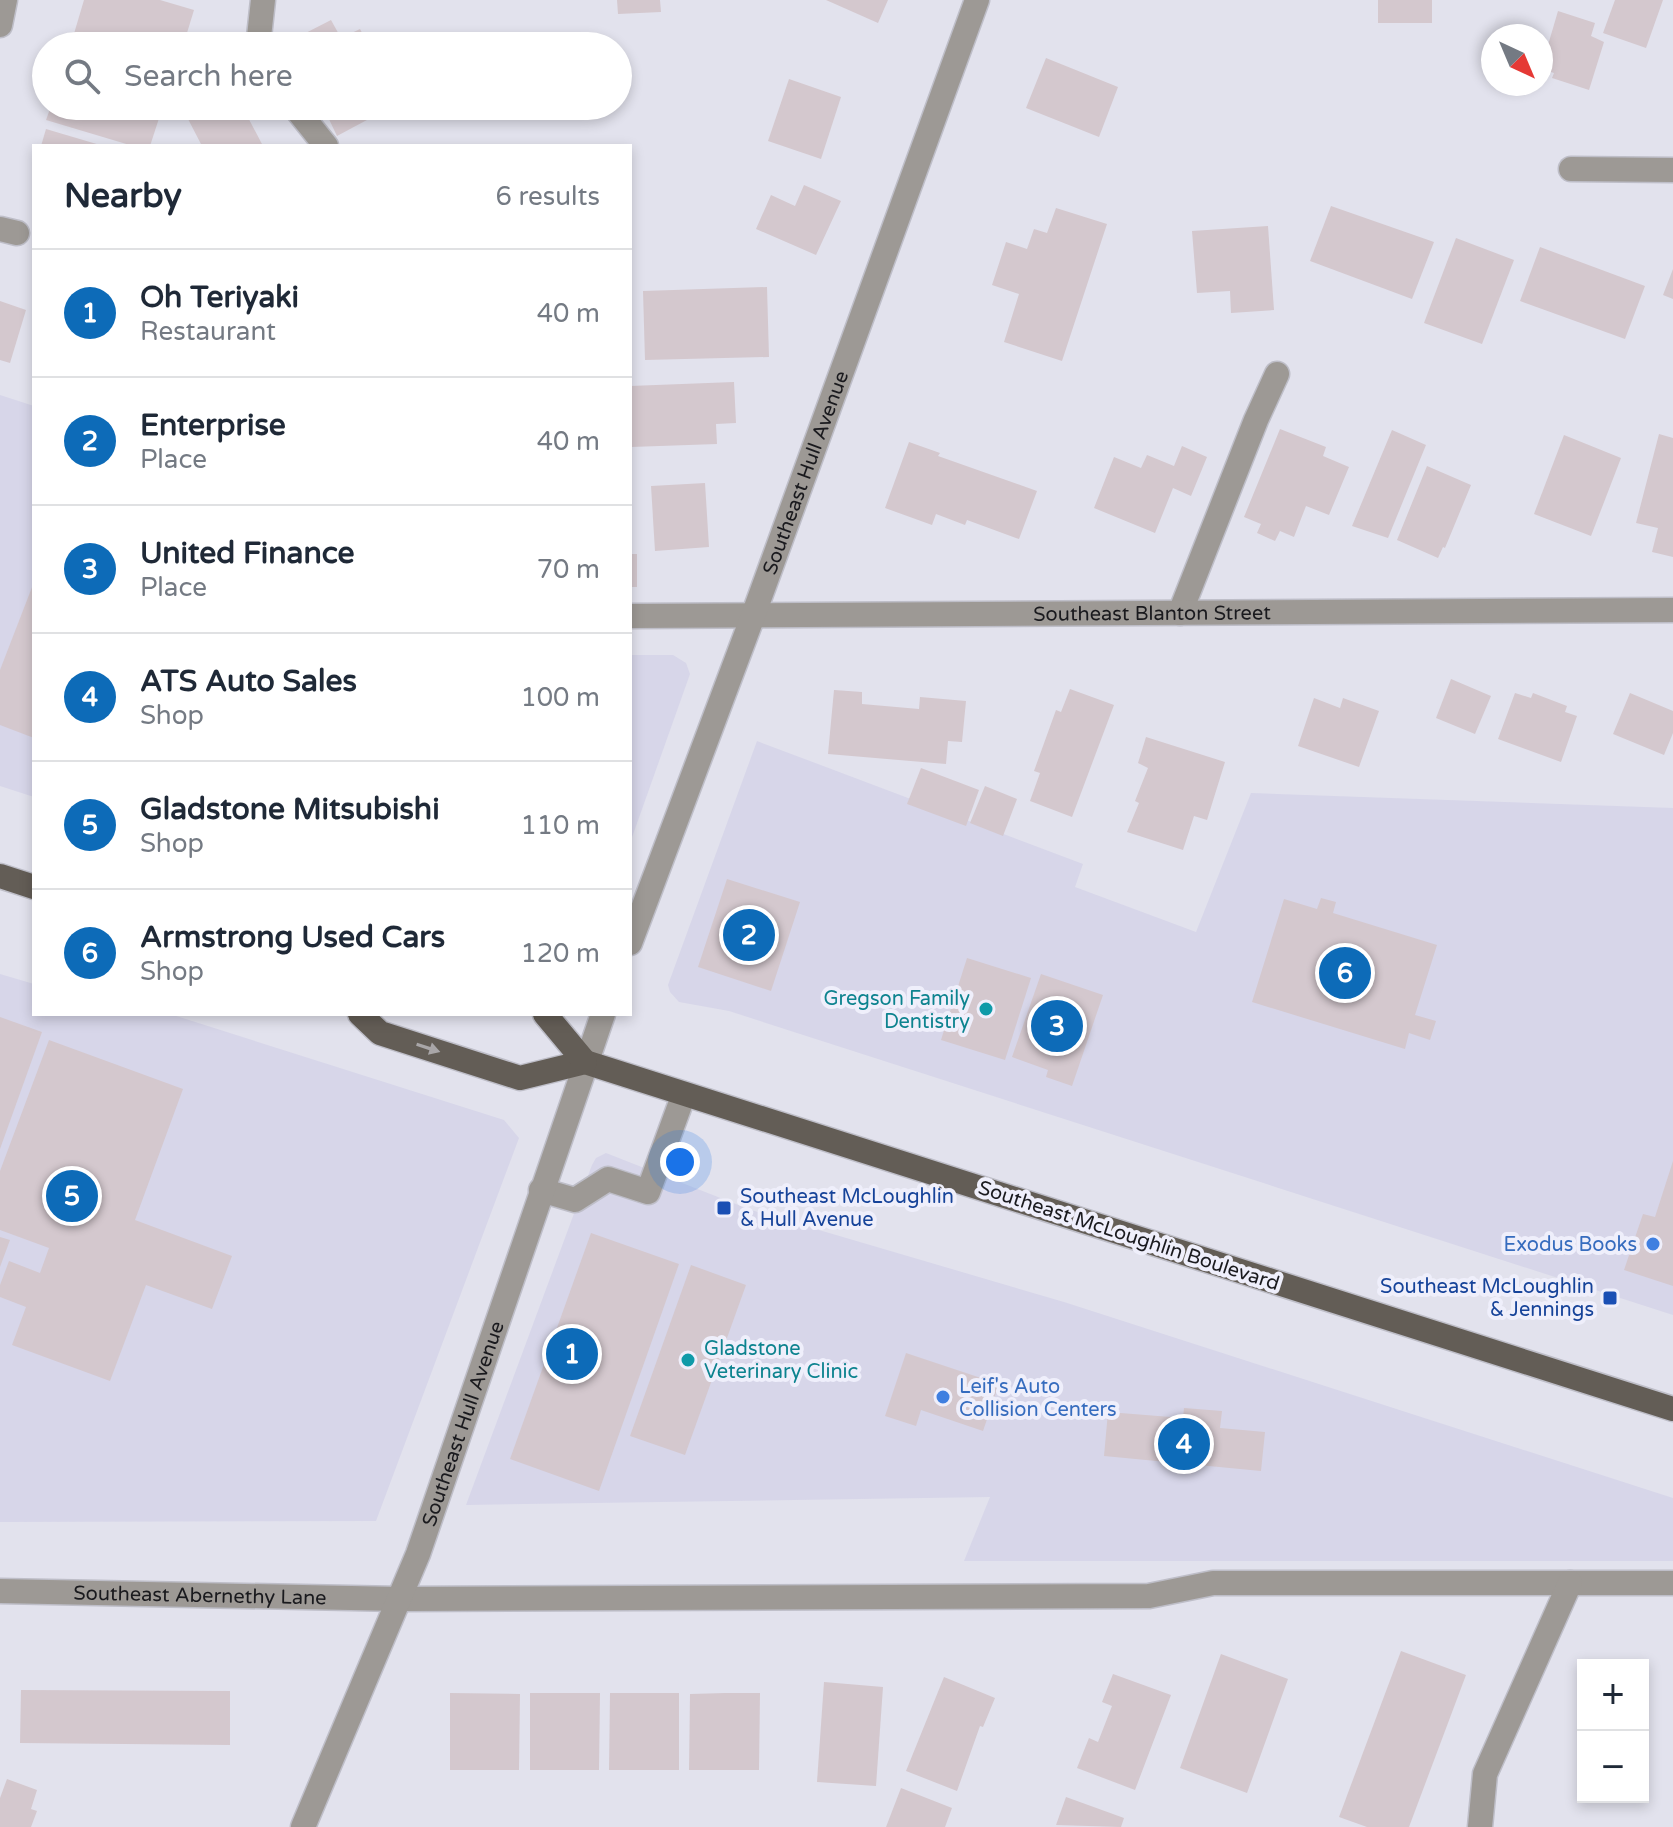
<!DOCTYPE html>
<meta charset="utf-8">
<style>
:root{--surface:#fff;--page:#f2f2f3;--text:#1f2937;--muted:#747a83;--line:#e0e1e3;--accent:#0d6bb8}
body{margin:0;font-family:"Varela Round",sans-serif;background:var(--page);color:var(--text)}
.controls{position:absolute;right:24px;bottom:24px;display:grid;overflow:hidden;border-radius:0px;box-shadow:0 4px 12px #0003}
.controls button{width:72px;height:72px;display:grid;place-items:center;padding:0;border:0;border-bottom:2px solid var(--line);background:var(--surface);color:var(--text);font:40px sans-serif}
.compass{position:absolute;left:1481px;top:24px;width:72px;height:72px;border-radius:50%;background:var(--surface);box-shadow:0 4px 12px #0003;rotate:136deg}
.you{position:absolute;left:680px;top:1162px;width:28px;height:28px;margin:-20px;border:6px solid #fff;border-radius:50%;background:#1a73e8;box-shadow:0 0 0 12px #1a73e833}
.badge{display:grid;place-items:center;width:52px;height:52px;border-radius:50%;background:var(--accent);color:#fff;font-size:26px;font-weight:700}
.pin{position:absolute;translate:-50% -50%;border:4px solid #fff;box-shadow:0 2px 8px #0006}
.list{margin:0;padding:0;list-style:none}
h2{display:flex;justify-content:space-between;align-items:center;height:104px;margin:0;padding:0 32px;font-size:34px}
h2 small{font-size:26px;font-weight:400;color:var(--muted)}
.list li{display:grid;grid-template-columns:52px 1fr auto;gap:24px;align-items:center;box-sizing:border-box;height:128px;padding:0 32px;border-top:2px solid var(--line)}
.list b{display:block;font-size:30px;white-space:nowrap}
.list p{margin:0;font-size:26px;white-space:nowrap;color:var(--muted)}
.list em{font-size:26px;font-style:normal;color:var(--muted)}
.icon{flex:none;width:44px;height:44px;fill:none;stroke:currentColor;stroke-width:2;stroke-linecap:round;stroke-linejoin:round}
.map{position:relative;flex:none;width:1673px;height:1827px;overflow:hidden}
.search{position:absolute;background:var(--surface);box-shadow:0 4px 12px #0003;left:32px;top:32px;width:600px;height:88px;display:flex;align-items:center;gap:20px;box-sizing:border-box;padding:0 28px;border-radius:44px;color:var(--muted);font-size:30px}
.panel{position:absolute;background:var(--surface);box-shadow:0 4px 12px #0003;left:32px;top:144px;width:600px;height:872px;border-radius:0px}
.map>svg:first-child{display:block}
.built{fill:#d7d6e9}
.building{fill:#d4c8ce}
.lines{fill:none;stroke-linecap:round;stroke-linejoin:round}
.minor-casing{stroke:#bebec8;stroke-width:27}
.major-casing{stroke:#bebec8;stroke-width:27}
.minor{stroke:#9d9995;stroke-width:24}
.major{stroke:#635d56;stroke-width:24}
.oneway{fill:#a9a6a8}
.culture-dot{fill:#0f9aa8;stroke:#efeffb;stroke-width:3}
.transit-dot{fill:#1a4fb4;stroke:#efeffb;stroke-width:3}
.shop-dot{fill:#3f7fe0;stroke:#efeffb;stroke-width:3}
.labels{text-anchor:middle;stroke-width:8;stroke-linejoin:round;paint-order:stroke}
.street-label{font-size:20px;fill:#1a1a1e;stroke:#efeffb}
.culture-label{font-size:20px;fill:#0d838f;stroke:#efeffb;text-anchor:end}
.transit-label{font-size:20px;fill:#164399;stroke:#efeffb;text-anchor:start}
.shop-label{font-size:20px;fill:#366cbe;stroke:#efeffb;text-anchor:end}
</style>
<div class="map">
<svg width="1673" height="1827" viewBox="0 0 1673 1827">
<rect width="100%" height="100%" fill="#e2e2ed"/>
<g class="built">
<polygon points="0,395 34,406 34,797 0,786"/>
<polygon points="630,655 673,655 686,663 690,674 630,843"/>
<polygon points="757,741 1083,864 1075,887 1196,932 1251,793 1673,808 1673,1315 729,1011 679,1002 670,992 668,985"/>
<polygon points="0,974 34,984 34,1014 170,1014 504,1120 519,1138 376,1521 0,1522"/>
<polygon points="606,1153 751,1210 1064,1302 1673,1498 1673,1561 964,1561 990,1497 466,1505 592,1165 596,1158"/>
</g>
<g class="building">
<polygon points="84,0 160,0 194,10 183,46 102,46 73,37"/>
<polygon points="617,0 660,0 661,12 618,14"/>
<polygon points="826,0 888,0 878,23"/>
<rect x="1378" y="0" width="54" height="23"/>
<polygon points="1615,0 1663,0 1646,48 1603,33"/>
<polygon points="1558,11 1595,23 1591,36 1604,42 1589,90 1552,78 1554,73 1541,69"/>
<polygon points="331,20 341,38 360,29 369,46 293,46 290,41"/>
<polygon points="1046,58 1118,87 1099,137 1026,108"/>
<polygon points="789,79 841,97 821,159 768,141"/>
<polygon points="51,106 163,106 150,146 133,146 46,120"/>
<polygon points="204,106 242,106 263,146 202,146 188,119 206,110"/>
<polygon points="338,106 376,106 380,113 337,136 327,115 340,109"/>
<polygon points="46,129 100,145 100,146 41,146"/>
<polygon points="804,185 841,201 816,255 756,229 771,195 795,206"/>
<polygon points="1331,206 1434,242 1412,299 1310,261"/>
<polygon points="1056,208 1107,224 1062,361 1004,342 1019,294 992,285 1006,242 1027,249 1034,229 1047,233"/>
<polygon points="1268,226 1274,310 1231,313 1230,291 1197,293 1192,231"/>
<polygon points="1456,238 1514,260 1482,344 1424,323"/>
<polygon points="1540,247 1645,286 1625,339 1520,301"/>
<polygon points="1673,269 1673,299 1663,295"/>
<polygon points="767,287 769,357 645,360 643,291"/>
<polygon points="0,301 26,310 10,363 0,360"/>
<polygon points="734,382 736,423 716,424 717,444 631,447 630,386"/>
<polygon points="1280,429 1326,447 1323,456 1349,467 1329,515 1306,506 1294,537 1280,531 1275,541 1257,533 1261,524 1244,517"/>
<polygon points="1392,430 1426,445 1388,538 1352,526"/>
<polygon points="1659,434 1673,438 1673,557 1652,552 1658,528 1636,523"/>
<polygon points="1564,435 1621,458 1591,536 1534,514"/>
<polygon points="909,442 940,453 938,456 1037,491 1019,539 967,520 965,525 936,514 932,525 885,508"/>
<polygon points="1182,446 1207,457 1191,496 1173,488 1155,533 1094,508 1114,457 1141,468 1147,455 1174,466"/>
<polygon points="1427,466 1471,485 1445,548 1443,547 1438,558 1397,540"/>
<polygon points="705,483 709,547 655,551 651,486"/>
<rect x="630" y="554" width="7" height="33"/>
<polygon points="34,582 34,738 0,725 0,670"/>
<polygon points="1451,679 1491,696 1475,734 1436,718"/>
<polygon points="1070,689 1114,705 1072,817 1030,801 1040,773 1034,771 1056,710 1061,712"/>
<polygon points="834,690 862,692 862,704 919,709 920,697 966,701 962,742 948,741 946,764 828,754"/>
<polygon points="1515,693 1531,698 1533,693 1567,706 1565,712 1577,716 1561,762 1498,739"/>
<polygon points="1630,693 1673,711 1673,733 1664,755 1613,734"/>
<polygon points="1314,698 1340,708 1343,698 1379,711 1359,767 1298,746"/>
<polygon points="1146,737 1225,762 1207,820 1194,816 1183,850 1127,832 1139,803 1135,801 1148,768 1138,763"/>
<polygon points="921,768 979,790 966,826 907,804"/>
<polygon points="985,786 1017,799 1003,836 970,823"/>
<polygon points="727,879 800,902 771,991 698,967"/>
<polygon points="1321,898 1336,902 1333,913 1437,945 1415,1015 1436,1021 1430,1040 1409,1033 1405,1049 1252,1002 1284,899 1317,909"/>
<polygon points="967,958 1031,978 1005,1060 941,1040"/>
<polygon points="1041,974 1103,995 1072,1086 1046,1077 1048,1070 1012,1057"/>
<polygon points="0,1017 42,1032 0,1149"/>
<polygon points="49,1040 183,1089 135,1220 232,1256 212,1309 146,1285 110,1381 12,1345 26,1307 0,1297 0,1285 9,1261 40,1273 49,1248 0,1230 0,1171"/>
<polygon points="1673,1161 1673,1286 1624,1270 1643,1214 1655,1217"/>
<polygon points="591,1233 679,1264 599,1491 510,1459"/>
<polygon points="0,1237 10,1240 0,1267"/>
<polygon points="691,1265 746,1285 685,1455 630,1436"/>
<polygon points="906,1353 999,1384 983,1431 921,1410 916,1426 885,1416"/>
<polygon points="1184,1408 1222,1411 1220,1428 1265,1432 1261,1471 1104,1456 1108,1412 1183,1418"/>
<polygon points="1401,1651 1466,1675 1409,1827 1367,1827 1339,1817"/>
<polygon points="1221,1654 1288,1679 1247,1793 1180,1768"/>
<polygon points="1113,1674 1171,1695 1135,1790 1077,1768 1089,1738 1098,1742 1112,1706 1102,1702"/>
<polygon points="944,1677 995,1698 983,1727 980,1726 957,1791 906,1771"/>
<polygon points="824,1682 883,1687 876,1786 817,1782"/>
<polygon points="21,1690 230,1691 230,1745 20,1743"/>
<polygon points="450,1693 520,1694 519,1770 450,1770"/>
<polygon points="530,1693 600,1693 599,1770 530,1770"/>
<polygon points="610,1693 679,1693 679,1770 609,1770"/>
<polygon points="725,1693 760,1693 759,1770 689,1770 690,1694"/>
<polygon points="7,1779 37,1790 31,1809 37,1811 31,1827 0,1827 0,1798"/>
<polygon points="901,1788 952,1808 945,1827 886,1827"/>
<polygon points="1066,1797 1124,1818 1121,1827 1056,1825"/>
</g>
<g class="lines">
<g class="minor-casing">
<g id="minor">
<polyline points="0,25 5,0"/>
<polyline points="258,46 263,0"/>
<polyline points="294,106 326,146"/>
<polyline points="1571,169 1673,170"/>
<polyline points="0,229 17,233"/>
<polyline points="1180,613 1256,420 1277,374"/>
<path id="s1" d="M630,616L1673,610"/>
<path id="s2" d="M630,943L753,616L977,0"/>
<polyline points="541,1190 575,1200 608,1179 648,1192 684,1094"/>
<path id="s3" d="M0,1591L399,1599L1149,1596L1213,1583H1673"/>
<path id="s4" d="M303,1827L418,1554L603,1014"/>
<polyline points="1480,1827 1485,1774 1570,1583"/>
</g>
</g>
<g class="major-casing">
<g id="major">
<polyline points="0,876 34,887"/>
<polyline points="360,1014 380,1033 520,1078 585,1062 1673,1409"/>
<polyline points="545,1014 585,1062"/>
</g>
</g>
<use href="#minor" class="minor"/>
<use href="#major" class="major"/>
</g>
<defs><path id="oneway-solid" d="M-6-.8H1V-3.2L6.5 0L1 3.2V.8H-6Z" transform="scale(2)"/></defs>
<use class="oneway" href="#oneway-solid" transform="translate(428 1048) rotate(18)"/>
<g class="culture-dot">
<circle cx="986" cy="1009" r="8"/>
<circle cx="688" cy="1360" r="8"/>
</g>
<g class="transit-dot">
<rect x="716" y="1200" width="16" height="16" rx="4"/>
<rect x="1602" y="1290" width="16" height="16" rx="4"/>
</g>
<g class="shop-dot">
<circle cx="1653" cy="1244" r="8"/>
<circle cx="943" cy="1397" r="8"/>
</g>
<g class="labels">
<g class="street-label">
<text dy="7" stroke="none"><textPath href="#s2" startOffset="502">Southeast Hull Avenue</textPath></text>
<text dy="7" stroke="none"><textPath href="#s1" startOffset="522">Southeast Blanton Street</textPath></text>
<text transform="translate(1129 1235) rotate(18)" y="7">Southeast McLoughlin Boulevard</text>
<text dy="7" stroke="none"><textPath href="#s4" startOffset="434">Southeast Hull Avenue</textPath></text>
<text dy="7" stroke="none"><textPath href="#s3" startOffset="200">Southeast Abernethy Lane</textPath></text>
</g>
<g class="culture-label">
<text x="970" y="1005">Gregson Family<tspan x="970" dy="23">Dentistry</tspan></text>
<text x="704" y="1355" text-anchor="start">Gladstone<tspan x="704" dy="23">Veterinary Clinic</tspan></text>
</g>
<g class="transit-label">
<text x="740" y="1203">Southeast McLoughlin<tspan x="740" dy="23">&amp; Hull Avenue</tspan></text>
<text x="1594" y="1293" text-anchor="end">Southeast McLoughlin<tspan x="1594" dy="23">&amp; Jennings</tspan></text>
</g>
<g class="shop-label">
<text x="1637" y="1251">Exodus Books</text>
<text x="959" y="1393" text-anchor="start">Leif's Auto<tspan x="959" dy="23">Collision Centers</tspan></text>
</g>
</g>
</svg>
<div class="controls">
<button>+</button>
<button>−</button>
</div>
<svg class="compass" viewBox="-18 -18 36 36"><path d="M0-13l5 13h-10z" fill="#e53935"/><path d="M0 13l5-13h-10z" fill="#747a83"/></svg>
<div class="you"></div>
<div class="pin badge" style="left:572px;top:1354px">1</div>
<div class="pin badge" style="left:749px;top:935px">2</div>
<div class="pin badge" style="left:1057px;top:1026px">3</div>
<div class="pin badge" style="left:1184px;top:1444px">4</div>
<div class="pin badge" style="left:72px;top:1196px">5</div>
<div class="pin badge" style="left:1345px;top:973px">6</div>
<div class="search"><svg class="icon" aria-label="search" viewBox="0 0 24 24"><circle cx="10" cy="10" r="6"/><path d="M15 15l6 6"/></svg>Search here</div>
<section class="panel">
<h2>Nearby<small>6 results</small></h2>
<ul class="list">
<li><span class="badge">1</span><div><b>Oh Teriyaki</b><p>Restaurant</p></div><em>40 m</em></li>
<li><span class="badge">2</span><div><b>Enterprise</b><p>Place</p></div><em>40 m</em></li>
<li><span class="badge">3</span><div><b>United Finance</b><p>Place</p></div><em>70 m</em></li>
<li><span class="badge">4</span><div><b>ATS Auto Sales</b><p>Shop</p></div><em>100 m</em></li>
<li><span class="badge">5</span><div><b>Gladstone Mitsubishi</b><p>Shop</p></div><em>110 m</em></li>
<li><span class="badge">6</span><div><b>Armstrong Used Cars</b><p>Shop</p></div><em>120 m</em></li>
</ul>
</section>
</div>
